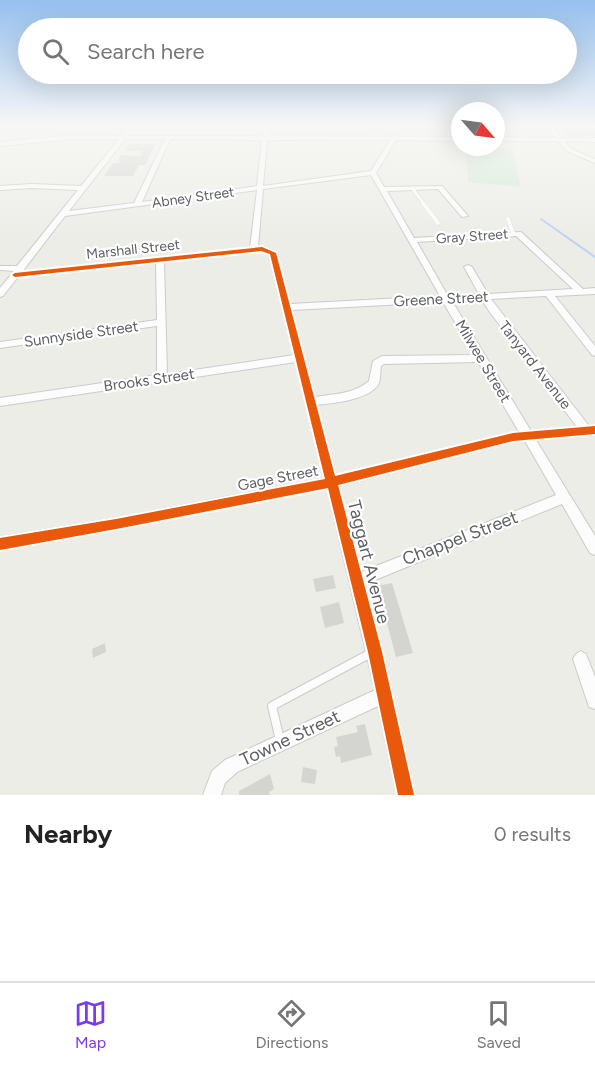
<!DOCTYPE html>
<style>
:root{--surface:#fff;--page:#f2f2f2;--text:#222;--muted:#767676;--line:#e0e0e0;--accent:#7c3aed}
body{margin:0;font-family:Figtree,sans-serif;background:var(--page);color:var(--text)}
.compass{position:absolute;left:451px;top:102px;width:54px;height:54px;border-radius:50%;background:var(--surface);box-shadow:0 6px 24px #0002;rotate:118deg}
.list{margin:0;padding:0;list-style:none}
h2{display:flex;justify-content:space-between;align-items:center;height:78px;margin:0;padding:0 24px;font-size:26px}
h2 small{font-size:20px;font-weight:400;color:var(--muted)}
.icon{flex:none;width:33px;height:33px;fill:none;stroke:currentColor;stroke-width:2;stroke-linecap:round;stroke-linejoin:round}
.map{position:relative;flex:none;width:595px;height:795px;overflow:hidden}
.search{position:absolute;background:var(--surface);box-shadow:0 6px 24px #0002;left:18px;right:18px;top:18px;height:66px;display:flex;align-items:center;gap:15px;box-sizing:border-box;padding:0 21px;border-radius:33px;color:var(--muted);font-size:22px}
.sheet{height:186px;background:var(--surface)}
nav{display:flex;justify-content:space-around;align-items:center;box-sizing:border-box;height:84px;border-top:2px solid var(--line);background:var(--surface);font-size:16px;color:var(--muted)}
nav a{display:grid;justify-items:center;gap:3px}
nav .on{color:var(--accent)}
.map>svg:first-child{display:block}
.green{fill:#d4ebd6}
.lines{fill:none;stroke-linecap:round;stroke-linejoin:round}
.stream{stroke:#bbd2f8;stroke-width:2}
.building{fill:#d4d4d1}
.service-far2-casing{stroke:#cacbca;stroke-width:4}
.service-far1-casing{stroke:#cacbca;stroke-width:4.5}
.service-casing{stroke:#cacbca;stroke-width:10}
.minor-casing{stroke:#cacbca;stroke-width:2}
.service-far2{stroke:#fcfcfc;stroke-width:3}
.service-far1{stroke:#fcfcfc;stroke-width:4}
.service{stroke:#fcfcfc;stroke-width:8}
.minor{fill:#fcfcfc;fill-rule:evenodd}
.cycleway-casing{stroke:#fff;stroke-width:4}
.cycleway{fill:#e8590c;fill-rule:evenodd}
.labels{text-anchor:middle;stroke-width:4.5;stroke-linejoin:round;paint-order:stroke}
.far-street-label{font-size:14px;fill:#5d5f66;stroke:#fff}
.street-label{font-size:15px;fill:#5d5f66;stroke:#fff}
.near-street-label{font-size:18px;fill:#5d5f66;stroke:#fff}
</style>
<div class="map">
<svg width="595" height="795" viewBox="0 0 595 795">
<rect width="100%" height="100%" fill="#edede8"/>
<polygon class="green" points="466,147 512,149 521,187 468,182"/>
<g class="lines">
<polyline class="stream" points="541,219 595,257"/>
</g>
<g class="building">
<polygon points="555,126 589,126 595,132 595,136 566,136"/>
<polygon points="129,144 156,144 145,165 139,165 133,176 104,176 113,163 123,163 118,161 121,155 140,156 142,151 125,151"/>
<polygon points="333,575 336,588 316,592 313,579"/>
<polygon points="392,583 413,653 396,657 377,586"/>
<polygon points="339,602 344,623 325,628 320,607"/>
<polygon points="105,643 106,652 93,658 92,649"/>
<polygon points="365,724 372,755 341,763 340,756 336,757 334,747 338,746 336,737 358,732 356,726"/>
<polygon points="303,767 317,770 315,784 301,782"/>
<polygon points="270,774 274,789 269,792 270,795 239,795 239,791"/>
</g>
<g class="lines">
<g class="service-far2-casing">
<g id="service-far2">
<polyline points="389,126 390,129 401,129 402,126"/>
<polyline points="412,188 424,204"/>
</g>
</g>
<g class="service-far1-casing">
<g id="service-far1">
<polyline points="423,203 438,223"/>
<polyline points="508,219 513,233"/>
</g>
</g>
<g class="service-casing">
<polyline id="service" points="280,740 272,706 373,652"/>
</g>
<g class="minor-casing">
<g id="minor">
<path d="M129,126H134L127,136H262L263,126H269L268,136L460,137V141L396,140L376,173L384,187L442,186L468,216L462,217L438,189L387,191L414,238L521,232L583,289L595,288V294L555,296L595,346V356L592,355L546,296L491,299L589,426L595,425V435L536,440L595,536V555L590,553L562,504L365,584L383,652L415,795H397L378,706L237,772L225,783L221,795H203L212,771L225,760L375,690L327,488L116,530L0,551V537L116,518L324,478L296,362L0,406V398L157,375V326L0,348V342L157,320L156,263L18,277L3,296L0,297V288L14,271L0,270V266H17L78,190L32,188L0,190V186L32,184L81,186L119,139H72L0,146V142L72,135L122,136ZM125,139H165L134,203L69,211ZM170,139L262,140L257,186L142,202ZM267,140H390L371,171L263,186ZM371,175L440,296L290,304L277,253L265,247H258L263,189ZM257,190L250,248L22,272L65,216ZM516,236L573,289L488,294L472,267L468,265L464,267L479,294L448,296L417,242ZM261,251L269,254L294,355L167,374L164,262ZM482,300L489,311L577,427L531,431L452,301ZM443,302L474,355L382,356L373,361L369,381C354,394 334,394 315,397L292,310ZM478,362L519,432L336,476L317,405C333,403 368,400 378,385C381,380 380,371 381,366L384,364ZM525,441L556,495L361,572L339,486L513,442Z"/>
<polygon points="546,126 551,126 561,138 595,138 595,142 564,141 571,149 595,159 595,163 567,151 558,141 496,141 496,137 555,138"/>
<polygon points="581,651 586,654 595,677 595,709 589,707 573,659 576,654"/>
</g>
</g>
<use href="#service-far2" class="service-far2"/>
<use href="#service-far1" class="service-far1"/>
<use href="#service" class="service"/>
<use href="#minor" class="minor"/>
<g class="cycleway-casing">
<polygon id="cycleway" points="262,247 276,253 335,476 513,433 595,426 595,434 513,441 338,485 382,652 414,795 398,795 368,652 328,488 116,529 0,550 0,538 116,519 325,479 270,254 261,251 15,277 12,275 15,273"/>
</g>
<use href="#cycleway" class="cycleway"/>
</g>
<linearGradient id="sky" x2="0" y2="1"><stop stop-color="#96c0ee"/><stop offset="0.53" stop-color="#f7f7f5"/><stop offset="1" stop-color="#f7f7f5" stop-opacity="0"/></linearGradient>
<rect width="595" height="238" fill="url(#sky)"/>
<g class="labels">
<g class="far-street-label">
<text transform="translate(193 197) rotate(-8)" y="5">Abney Street</text>
<text transform="translate(472 236) rotate(-4)" y="5">Gray Street</text>
<text transform="translate(133 249) rotate(-6)" y="5">Marshall Street</text>
</g>
<g class="street-label">
<text transform="translate(441 299) rotate(-3)" y="5">Greene Street</text>
<text transform="translate(81 334) rotate(-8)" y="5">Sunnyside Street</text>
<text transform="translate(483 361) rotate(59)" y="5">Milwee Street</text>
<text transform="translate(535 365) rotate(52)" y="5">Tanyard Avenue</text>
<text transform="translate(149 380) rotate(-8)" y="5">Brooks Street</text>
<text transform="translate(278 478) rotate(-11)" y="5">Gage Street</text>
</g>
<g class="near-street-label">
<text transform="translate(460 538) rotate(-21)" y="6">Chappel Street</text>
<text transform="translate(369 562) rotate(76)" y="6">Taggart Avenue</text>
<text transform="translate(290 738) rotate(-25)" y="6">Towne Street</text>
</g>
</g>
</svg>
<svg class="compass" viewBox="-18 -18 36 36"><path d="M0-13l5 13h-10z" fill="#e53935"/><path d="M0 13l5-13h-10z" fill="#767676"/></svg>
<div class="search"><svg class="icon" aria-label="search" viewBox="0 0 24 24"><circle cx="10" cy="10" r="6"/><path d="M15 15l6 6"/></svg>Search here</div>
</div>
<section class="sheet">
<h2>Nearby<small>0 results</small></h2>
<ul class="list">
</ul>
</section>
<nav>
<a class="on"><svg class="icon" aria-label="map" viewBox="0 0 24 24"><path d="M3 6l6-2 6 2 6-2v14l-6 2-6-2-6 2zM9 4v14M15 6v14"/></svg>Map</a>
<a><svg class="icon" aria-label="directions" viewBox="0 0 24 24"><path d="M12 3l9 9-9 9-9-9zM9 14v-3h6M13 9l2 2-2 2"/></svg>Directions</a>
<a><svg class="icon" aria-label="saved" viewBox="0 0 24 24"><path d="M7 4h10v16l-5-4-5 4z"/></svg>Saved</a>
</nav>
